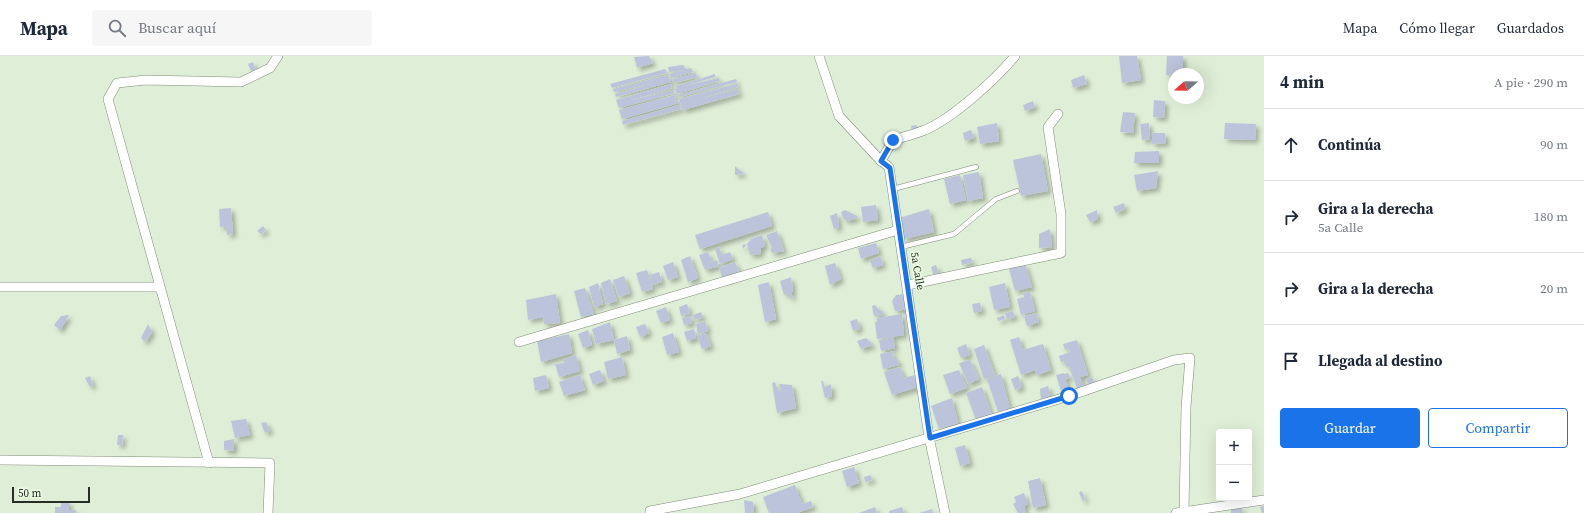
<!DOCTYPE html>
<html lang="es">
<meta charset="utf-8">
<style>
:root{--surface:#fff;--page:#f6f6f7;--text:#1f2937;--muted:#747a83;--line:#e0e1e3;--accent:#1a73e8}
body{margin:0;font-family:"Source Serif 4",serif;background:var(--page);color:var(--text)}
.controls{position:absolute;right:12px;bottom:12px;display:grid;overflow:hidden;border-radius:4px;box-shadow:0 4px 16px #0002}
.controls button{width:36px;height:36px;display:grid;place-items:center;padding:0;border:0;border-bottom:1px solid var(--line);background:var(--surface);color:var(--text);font:20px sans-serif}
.compass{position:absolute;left:1168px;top:12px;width:36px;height:36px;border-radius:50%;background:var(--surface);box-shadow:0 4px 16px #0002;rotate:250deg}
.scale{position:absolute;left:12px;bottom:10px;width:78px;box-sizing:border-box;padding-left:4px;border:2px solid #282d25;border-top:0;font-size:11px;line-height:14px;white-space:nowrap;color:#282d25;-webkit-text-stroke:3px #ecfbe3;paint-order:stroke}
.stop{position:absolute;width:12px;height:12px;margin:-9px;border:3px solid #1a73e8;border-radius:50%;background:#fff}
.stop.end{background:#1a73e8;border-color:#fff;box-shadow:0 1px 4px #0008}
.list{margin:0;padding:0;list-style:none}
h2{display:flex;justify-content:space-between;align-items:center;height:52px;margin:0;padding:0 16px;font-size:17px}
h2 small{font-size:13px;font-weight:400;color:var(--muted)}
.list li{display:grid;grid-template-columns:26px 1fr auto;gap:12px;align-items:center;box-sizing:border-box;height:72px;padding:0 16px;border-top:1px solid var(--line)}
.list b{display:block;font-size:15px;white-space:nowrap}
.list p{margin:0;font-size:13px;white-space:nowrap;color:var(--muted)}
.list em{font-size:13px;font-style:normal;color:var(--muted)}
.actions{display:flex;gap:8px;padding:12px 16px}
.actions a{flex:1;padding:9px 0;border:1px solid var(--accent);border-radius:4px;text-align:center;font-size:14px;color:var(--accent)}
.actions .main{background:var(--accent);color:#fff}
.icon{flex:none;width:22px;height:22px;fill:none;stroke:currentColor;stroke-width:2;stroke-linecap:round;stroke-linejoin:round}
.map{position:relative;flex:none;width:1264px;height:457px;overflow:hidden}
header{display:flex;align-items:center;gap:24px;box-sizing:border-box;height:56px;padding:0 20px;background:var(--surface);border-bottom:1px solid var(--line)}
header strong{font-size:19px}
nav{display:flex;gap:22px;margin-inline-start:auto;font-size:14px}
.search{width:280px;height:36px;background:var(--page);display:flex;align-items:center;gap:10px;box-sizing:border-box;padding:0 14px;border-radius:4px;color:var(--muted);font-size:15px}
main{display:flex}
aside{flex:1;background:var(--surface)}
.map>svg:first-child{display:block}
.building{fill:#bcc4dc;filter:url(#shadow)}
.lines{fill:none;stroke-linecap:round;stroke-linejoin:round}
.lane-casing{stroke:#7f8c76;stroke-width:5.5}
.street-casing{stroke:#7f8c76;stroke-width:10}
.lane{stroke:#fff;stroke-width:4.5}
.street{stroke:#fff;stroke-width:9}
.route{stroke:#1a73e8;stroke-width:5}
.labels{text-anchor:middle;stroke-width:3;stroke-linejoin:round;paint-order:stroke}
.street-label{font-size:11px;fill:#282d25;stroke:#ecfbe3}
</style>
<header>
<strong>Mapa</strong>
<div class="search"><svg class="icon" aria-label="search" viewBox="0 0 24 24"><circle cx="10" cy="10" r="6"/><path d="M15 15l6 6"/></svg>Buscar aquí</div>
<nav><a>Mapa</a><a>Cómo llegar</a><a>Guardados</a></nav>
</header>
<main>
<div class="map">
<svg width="1264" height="457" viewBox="0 0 1264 457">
<defs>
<filter id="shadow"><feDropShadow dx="3.5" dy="3.5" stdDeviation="2" flood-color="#0004"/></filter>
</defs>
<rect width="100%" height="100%" fill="#dfeed6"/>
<g class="building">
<polygon points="649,0 653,7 637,12 634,1"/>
<polygon points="1119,0 1137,0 1141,24 1122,27"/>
<polygon points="1167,0 1183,0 1183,18 1166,19"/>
<polygon points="253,6 256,15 252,17 248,8"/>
<polygon points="683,9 686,13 691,12 693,16 671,22 670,18 684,14 669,16 668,11"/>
<polygon points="665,13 667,17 612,32 610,28"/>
<polygon points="696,17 697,21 674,27 672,23"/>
<polygon points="715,18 715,21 684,30 719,22 720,25 677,38 675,33 677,32 676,30"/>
<polygon points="668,19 671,26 616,41 615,38 654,27 614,36 613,33"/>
<polygon points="1084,19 1087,28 1073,32 1071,24"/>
<polygon points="736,23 737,26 679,41 678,39"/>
<polygon points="671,28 672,32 629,45 673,34 675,37 619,52 616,44"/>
<polygon points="737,28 738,31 696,44 738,33 739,38 683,54 679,43"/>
<polygon points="675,39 676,45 678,44 679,47 622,63 619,54"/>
<polygon points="1154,44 1165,45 1164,62 1153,61"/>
<polygon points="1033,45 1035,51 1025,55 1023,49"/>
<polygon points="679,49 681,53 623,69 622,65"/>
<polygon points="1123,56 1135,57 1133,77 1120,76"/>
<polygon points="997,67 999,85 980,88 977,71"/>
<polygon points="1149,67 1150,83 1142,84 1140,68"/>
<polygon points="1225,67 1256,68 1255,84 1224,83"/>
<polygon points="916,69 919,72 912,75 911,70"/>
<polygon points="971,74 974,82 965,85 963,77"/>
<polygon points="1152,77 1165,77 1166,87 1152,88"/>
<polygon points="1159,95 1159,107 1134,107 1135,96"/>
<polygon points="1041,98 1048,135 1021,140 1013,104"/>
<polygon points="735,110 744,118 735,119"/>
<polygon points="1158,115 1156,132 1137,135 1134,119"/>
<polygon points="979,116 983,142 968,145 963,119"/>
<polygon points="960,119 966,144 950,148 944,123"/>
<polygon points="1124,147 1125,151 1123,154 1116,157 1113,151"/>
<polygon points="876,149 878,164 863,166 861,151"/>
<polygon points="231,152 233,178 227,179 226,170 220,171 219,153"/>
<polygon points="929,153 934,176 904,183 899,162"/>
<polygon points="845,154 857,160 857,162 847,165 843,162 841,156"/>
<polygon points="1097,154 1098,163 1090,166 1086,159"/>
<polygon points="768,156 772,170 700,193 695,179"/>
<polygon points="837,157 839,171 834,173 830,160"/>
<polygon points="263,170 266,174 261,178 257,175"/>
<polygon points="1050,173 1052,191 1039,192 1039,178"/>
<polygon points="777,175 784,195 772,197 770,193 772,192 766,179"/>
<polygon points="762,179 765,190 761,192 760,198 750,199 747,188 743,193 742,189 747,188 751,183"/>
<polygon points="876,187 879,197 861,203 858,192"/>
<polygon points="719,191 722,199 730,196 733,203 720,208 715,193"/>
<polygon points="708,196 712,206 717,204 719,210 705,214 699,199"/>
<polygon points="690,200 698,222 688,226 681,204"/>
<polygon points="880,200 883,209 873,212 870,205"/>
<polygon points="971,202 973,206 962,209 961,204"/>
<polygon points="673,206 678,221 668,224 663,210"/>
<polygon points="735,206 740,218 723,224 719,212"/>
<polygon points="835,207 841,223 830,229 825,210"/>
<polygon points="1025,208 1032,231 1015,235 1009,213"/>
<polygon points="936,209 939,218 934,220 931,211"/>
<polygon points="647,214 653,233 642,236 636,217"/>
<polygon points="659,216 662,226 653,229 650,219"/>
<polygon points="624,220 630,237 619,241 613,224"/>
<polygon points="791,221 793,235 791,237 793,241 790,242 788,237 784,239 780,225"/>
<polygon points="610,223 617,245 606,248 601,227"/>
<polygon points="769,226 776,263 765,266 758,229"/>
<polygon points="598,227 603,248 594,251 589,231"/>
<polygon points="1005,227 1010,251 994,254 989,231"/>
<polygon points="585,232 594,258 581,261 574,235"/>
<polygon points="1030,236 1035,255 1021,259 1017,243 1024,241 1023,237"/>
<polygon points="556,238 560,267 544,268 543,261 528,264 526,244"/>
<polygon points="906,238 909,253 895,255 892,245 896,239"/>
<polygon points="980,247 982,255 974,257 972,248"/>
<polygon points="687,248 690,258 681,260 679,251"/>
<polygon points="875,249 879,254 883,255 883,259 874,260 872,250"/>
<polygon points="666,251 670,264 661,267 656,255"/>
<polygon points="1013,255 1015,261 1007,263 1005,257"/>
<polygon points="701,256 703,261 695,264 693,259"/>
<polygon points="1036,257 1039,266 1027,270 1024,260"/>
<polygon points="902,258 904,279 877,283 875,266 877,265 877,262"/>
<polygon points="69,259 60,274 54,269 61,260"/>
<polygon points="1004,259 1005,263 998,265 997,262"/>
<polygon points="691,260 692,267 684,269 682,262"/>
<polygon points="857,263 860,273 853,275 850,265"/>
<polygon points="705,265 708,275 698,278 696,268"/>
<polygon points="610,266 614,284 627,280 630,294 617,298 614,284 596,288 592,273"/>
<polygon points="148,268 152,276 145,286 141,282"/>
<polygon points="645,268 649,277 640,281 636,271"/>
<polygon points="694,273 696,282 687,285 684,276"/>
<polygon points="588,274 592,289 583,292 578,278"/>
<polygon points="673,277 679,296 667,299 662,281"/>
<polygon points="706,277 711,290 702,293 697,280"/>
<polygon points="569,278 572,297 541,306 537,285"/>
<polygon points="893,281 895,292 881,295 879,284"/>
<polygon points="1019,281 1023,294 1043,288 1051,314 1037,319 1035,314 1021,319 1010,284"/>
<polygon points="866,282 873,289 861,293 857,285"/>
<polygon points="1077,284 1088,319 1080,321 1084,331 1077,333 1069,310 1066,311 1065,305 1061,306 1059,300 1070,296 1069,293 1065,294 1063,288"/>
<polygon points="966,288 970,299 961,302 957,292"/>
<polygon points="984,289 995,319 984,323 974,293"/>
<polygon points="895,295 892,298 895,303 897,303 899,309 883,313 880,298"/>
<polygon points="576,299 580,315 559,321 555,308 564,307 563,304"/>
<polygon points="622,301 626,319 608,323 604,306"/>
<polygon points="970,304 979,323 968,328 959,307"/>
<polygon points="900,311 904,322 915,319 918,331 892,339 884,316"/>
<polygon points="600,314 604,325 593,329 589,318"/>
<polygon points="959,314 967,332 950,338 943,319"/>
<polygon points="1064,317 1064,318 1068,317 1070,321 1065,323 1070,335 1062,338 1056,319"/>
<polygon points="1001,318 1010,353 998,356 987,323"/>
<polygon points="546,319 549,332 535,335 533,322"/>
<polygon points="580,319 585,334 564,340 559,326"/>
<polygon points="90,320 93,329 90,331 85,322"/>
<polygon points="1018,320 1022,331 1015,334 1011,323"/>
<polygon points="1092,321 1094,326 1088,329 1086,323"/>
<polygon points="821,325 823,325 825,331 831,328 832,340 825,342"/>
<polygon points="775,326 778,335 781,334 779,328 792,329 796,352 777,357 772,327"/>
<polygon points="1048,330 1051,342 1041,345 1040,333"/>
<polygon points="982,331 992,359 976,364 966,337"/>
<polygon points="952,342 958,367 939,373 931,350"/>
<polygon points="246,363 250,379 235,382 231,365"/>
<polygon points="266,366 270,375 265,377 261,367"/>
<polygon points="118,379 123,379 122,389 117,389"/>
<polygon points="234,383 234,395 224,394 224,385"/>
<polygon points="965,389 970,407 960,410 955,392"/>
<polygon points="854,411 859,427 847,431 842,415"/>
<polygon points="871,419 872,424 865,426 864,421"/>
<polygon points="1040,422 1046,449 1033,452 1028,425"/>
<polygon points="795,429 802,448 811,445 813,451 797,457 769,457 763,441"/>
<polygon points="1081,435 1083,437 1085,444 1083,445 1079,437"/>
<polygon points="1024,437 1028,448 1024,450 1026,457 1018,457 1013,448 1016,446 1014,441"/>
<polygon points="744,444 753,446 754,457 745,457"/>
<polygon points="61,445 69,446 69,454 76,454 76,457 55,457 55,451 61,451"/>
<polygon points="1264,450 1264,457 1262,457 1260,451"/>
<polygon points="875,451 877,457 859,457"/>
<polygon points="902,451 904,457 889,457 889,455"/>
<polygon points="1242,452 1242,457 1231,457 1231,453"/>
<polygon points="932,453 933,457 919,457"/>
</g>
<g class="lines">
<g class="lane-casing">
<g id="lane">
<polyline points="893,133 976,111"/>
<polyline points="901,191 954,178 996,143 1017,135"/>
</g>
</g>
<g class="street-casing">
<g id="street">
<polyline points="819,0 839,60 881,105 889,111 929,381 945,457"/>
<path d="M881,105L893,84C904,81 915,78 925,74C953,62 995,24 1015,0"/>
<polyline points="908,229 1061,197 1061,158 1048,71 1058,58"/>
<polyline points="0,231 159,231"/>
<polyline points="519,286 898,174"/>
<polyline points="0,404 270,407 268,457"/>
<polyline points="209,407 108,43 117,27 146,24 241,26 270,12 278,0"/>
<polyline points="650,457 650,455 740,438 1069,340 1174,304 1190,302 1186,351 1184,455"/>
<polyline points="1176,457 1264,444"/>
</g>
</g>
<use href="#lane" class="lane"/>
<use href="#street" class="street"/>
</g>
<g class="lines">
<polyline class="route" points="893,84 881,105 890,112 930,382 1069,340"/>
</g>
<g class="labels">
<g class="street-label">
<text transform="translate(918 215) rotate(80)" y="4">5a Calle</text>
</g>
</g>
</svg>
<div class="controls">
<button>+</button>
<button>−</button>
</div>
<svg class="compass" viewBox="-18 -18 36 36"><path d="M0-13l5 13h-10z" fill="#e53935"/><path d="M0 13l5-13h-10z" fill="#747a83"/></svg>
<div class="scale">50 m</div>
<div class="stop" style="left:1069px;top:340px"></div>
<div class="stop end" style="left:893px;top:84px"></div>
</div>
<aside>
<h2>4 min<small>A pie · 290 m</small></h2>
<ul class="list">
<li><svg class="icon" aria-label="ahead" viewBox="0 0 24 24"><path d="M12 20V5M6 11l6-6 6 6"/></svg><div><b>Continúa</b></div><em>90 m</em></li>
<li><svg class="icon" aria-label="right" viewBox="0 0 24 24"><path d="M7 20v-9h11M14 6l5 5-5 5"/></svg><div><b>Gira a la derecha</b><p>5a Calle</p></div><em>180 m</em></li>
<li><svg class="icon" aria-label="right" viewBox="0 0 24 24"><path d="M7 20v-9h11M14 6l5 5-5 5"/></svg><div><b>Gira a la derecha</b></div><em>20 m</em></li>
<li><svg class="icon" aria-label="arrive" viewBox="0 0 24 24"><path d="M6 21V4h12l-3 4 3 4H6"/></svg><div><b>Llegada al destino</b></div></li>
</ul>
<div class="actions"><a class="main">Guardar</a><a>Compartir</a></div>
</aside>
</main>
